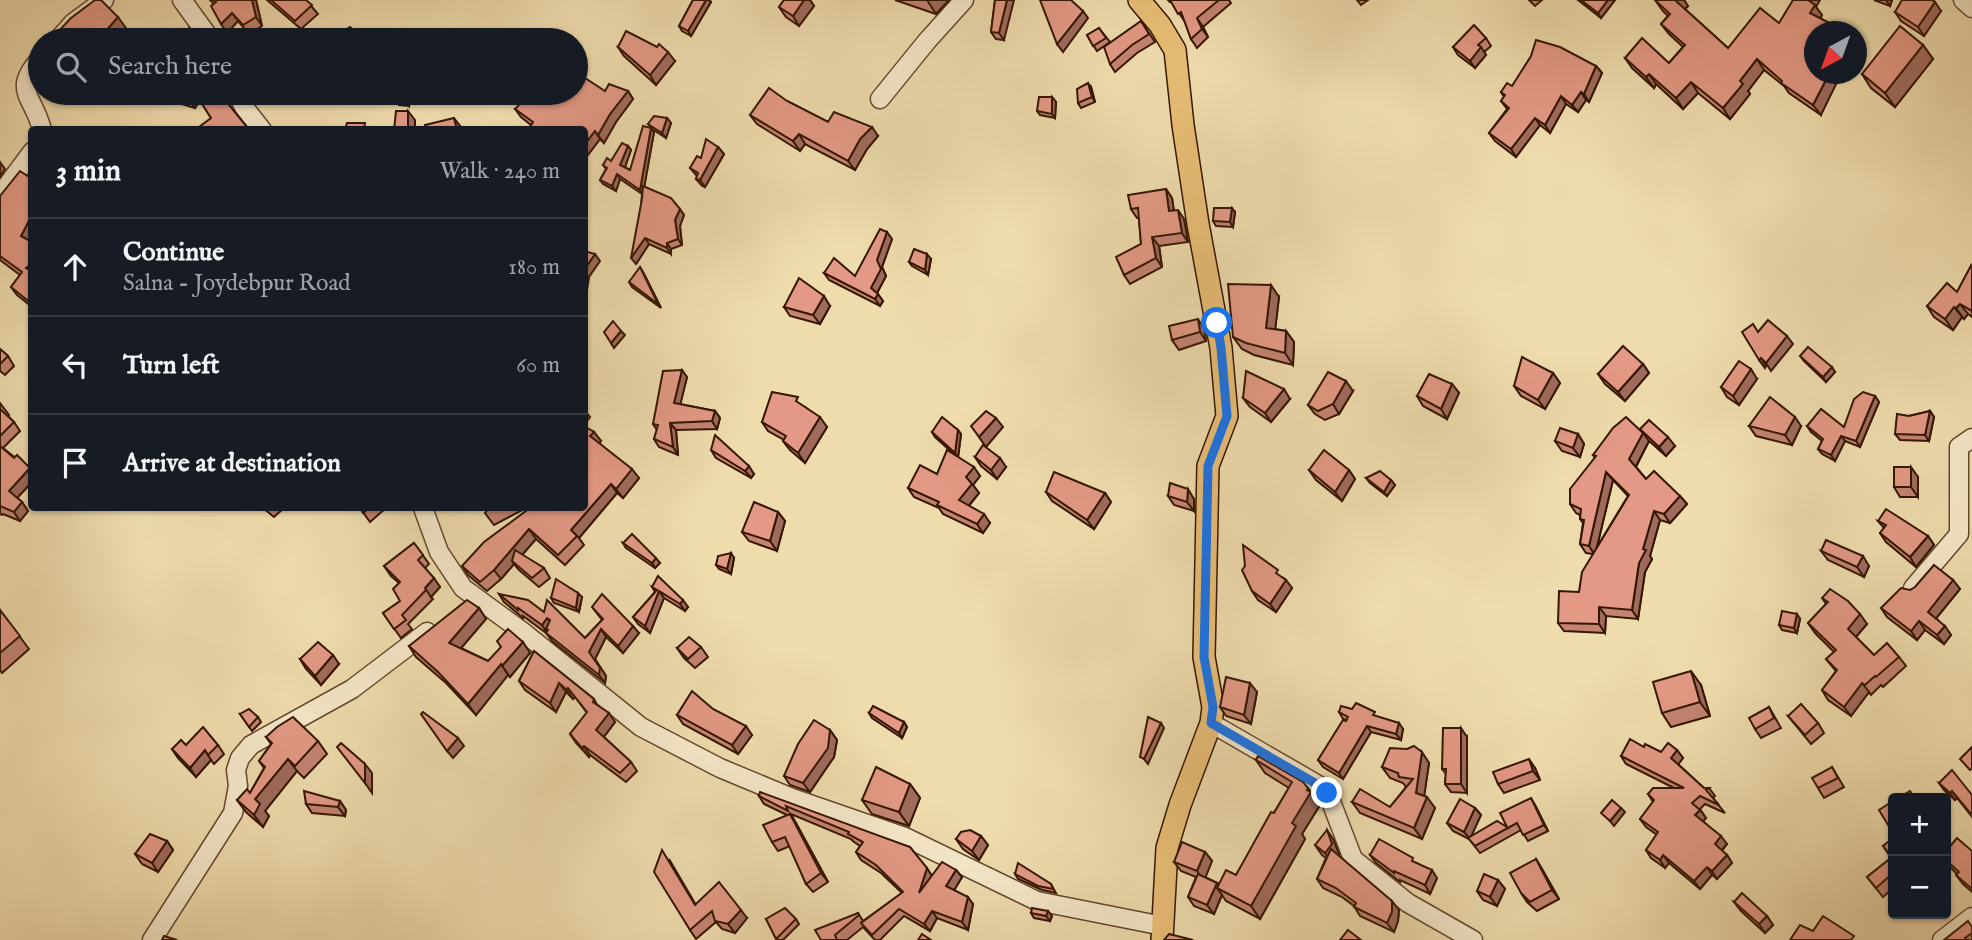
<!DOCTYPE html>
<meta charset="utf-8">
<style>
:root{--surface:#171b24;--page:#20242c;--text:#f1f3f6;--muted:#9ea1a6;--line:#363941}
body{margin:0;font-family:"IM FELL English",serif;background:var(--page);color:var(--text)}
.controls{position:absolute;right:21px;bottom:21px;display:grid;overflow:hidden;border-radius:7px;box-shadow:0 2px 5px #0004}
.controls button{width:63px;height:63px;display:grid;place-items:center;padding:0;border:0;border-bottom:2px solid var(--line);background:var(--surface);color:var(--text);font:35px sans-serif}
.compass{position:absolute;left:1804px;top:21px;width:63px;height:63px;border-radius:50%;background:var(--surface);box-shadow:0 2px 5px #0004;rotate:221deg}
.stop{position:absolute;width:21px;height:21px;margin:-16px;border:5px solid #1a73e8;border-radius:50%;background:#fff}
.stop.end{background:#1a73e8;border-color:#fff;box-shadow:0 2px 7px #0008}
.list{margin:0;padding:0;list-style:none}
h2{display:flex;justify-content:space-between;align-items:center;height:91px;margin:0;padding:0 28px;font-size:30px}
h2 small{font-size:23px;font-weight:400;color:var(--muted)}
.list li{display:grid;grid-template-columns:46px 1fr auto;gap:21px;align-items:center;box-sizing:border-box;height:98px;padding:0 28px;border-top:2px solid var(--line)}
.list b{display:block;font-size:26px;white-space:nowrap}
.list p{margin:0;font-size:23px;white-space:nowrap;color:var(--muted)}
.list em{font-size:23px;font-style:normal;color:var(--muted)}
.icon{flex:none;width:38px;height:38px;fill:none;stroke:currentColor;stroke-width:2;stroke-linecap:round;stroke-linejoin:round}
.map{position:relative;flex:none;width:1972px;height:940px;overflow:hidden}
.search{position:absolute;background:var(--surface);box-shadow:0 2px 5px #0004;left:28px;top:28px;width:560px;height:77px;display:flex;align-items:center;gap:18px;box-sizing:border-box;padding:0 24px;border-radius:38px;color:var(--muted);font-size:26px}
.panel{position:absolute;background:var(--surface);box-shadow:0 2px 5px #0004;left:28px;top:126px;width:560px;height:385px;border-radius:7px}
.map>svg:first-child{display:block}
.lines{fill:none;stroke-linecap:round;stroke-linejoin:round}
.minor-casing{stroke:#64482d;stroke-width:21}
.major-casing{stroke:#351602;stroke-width:24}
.minor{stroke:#f5e8ca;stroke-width:18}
.major{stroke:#e8be76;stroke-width:21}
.wall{fill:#c38472;stroke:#351602;stroke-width:2;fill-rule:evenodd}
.shaded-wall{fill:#9f6b5d;stroke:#351602;stroke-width:2}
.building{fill:#e39985;stroke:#351602;stroke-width:2}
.route{stroke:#1a73e8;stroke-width:9}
</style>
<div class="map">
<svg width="1972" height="940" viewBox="0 0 1972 940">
<rect width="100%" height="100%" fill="#efdcad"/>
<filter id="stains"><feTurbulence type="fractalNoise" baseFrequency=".00286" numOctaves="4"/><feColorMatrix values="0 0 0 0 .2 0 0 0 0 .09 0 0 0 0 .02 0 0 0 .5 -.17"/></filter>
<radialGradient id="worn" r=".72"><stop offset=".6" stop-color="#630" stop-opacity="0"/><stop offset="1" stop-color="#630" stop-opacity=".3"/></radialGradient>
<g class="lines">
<g class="minor-casing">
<g id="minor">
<polyline points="182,0 211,40"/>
<polyline points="1963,0 1972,8"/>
<polyline points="58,40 73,23 104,0"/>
<path d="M40,59C11,91 34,96 42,130"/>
<polyline points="237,93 244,107 262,130"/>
<polyline points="880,99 927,41 964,0"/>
<polyline points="0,195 32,152"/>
<polyline points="423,508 439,552 463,588 523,632 641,727 720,768 792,798 905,837 1037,901 1163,926"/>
<polyline points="1913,588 1959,534 1959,447 1972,438"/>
<polyline points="1211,723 1320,786 1330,799 1353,859 1408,903 1473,940"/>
<polyline points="152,940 233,813 238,786 236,770 240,758 251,745 352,689 427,632"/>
<polyline points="1942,940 1972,917"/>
</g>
</g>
<g class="major-casing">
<polyline id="major" points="1139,0 1160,25 1175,50 1183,125 1198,224 1221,348 1227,416 1208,466 1204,657 1213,707 1211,723 1180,805 1167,848 1162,940"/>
</g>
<use href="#minor" class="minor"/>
<use href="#major" class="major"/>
</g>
<g class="wall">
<polygon points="210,0 256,0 262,26 249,34 238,21 227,33 214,4"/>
<polygon points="267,0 306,0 318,14 301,29"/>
<polygon points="693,0 709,0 711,2 691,36 682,31 679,26"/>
<polygon points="784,0 810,0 814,6 799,26 786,17 779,7"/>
<polygon points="895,0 949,0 936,14"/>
<polygon points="995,0 1004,40 996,39 991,32"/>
<polygon points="1168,0 1229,0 1231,3 1203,27 1208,37 1197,48 1191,39 1185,22 1171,1 1170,2"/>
<polygon points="1357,0 1368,0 1361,5"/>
<polygon points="1529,0 1542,0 1535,6"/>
<polygon points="1578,0 1615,0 1601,18"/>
<polygon points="1655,0 1684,0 1688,6 1685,9 1728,48 1779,23 1816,7 1822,15 1820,18 1821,115 1789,93 1784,86 1764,70 1748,91 1750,94 1730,119 1698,93 1683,109 1656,84 1654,88 1632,68 1625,58 1669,63 1683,47 1669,34 1661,24 1668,16 1663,11"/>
<polygon points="1874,0 1892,0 1890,6"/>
<polygon points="1941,11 1924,36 1901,21 1895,12"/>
<polygon points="1141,21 1155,42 1137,53 1115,72 1110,64"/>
<polygon points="1099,28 1110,42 1097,51 1087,35"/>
<polygon points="1486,38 1491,46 1484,52 1486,55 1475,68 1458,55 1453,47"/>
<polygon points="1923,45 1933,59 1895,107 1871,88 1862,74"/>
<polygon points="618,47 675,61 656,85 624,56"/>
<polygon points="1596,66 1602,73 1589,102 1586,100 1578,112 1566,104 1550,133 1540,125 1516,157 1495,141 1489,133 1507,109 1501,101 1504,97 1501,92 1512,86"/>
<polygon points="1091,87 1095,102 1081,108 1078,103"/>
<polygon points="605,91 628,91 633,99 616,122 604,143 600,139 587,156 584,155 584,130 531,125 521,117 515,109"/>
<polygon points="164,93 217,93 211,118 200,100 195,108 168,100"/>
<polygon points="393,93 411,93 409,106 399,105 395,100"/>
<polygon points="1052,97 1056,102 1055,118 1040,115 1037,111"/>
<polygon points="787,101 828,122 878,136 867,149 855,170 805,144 800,151 757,124 750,115"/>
<polygon points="667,118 671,123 666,138 652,129 648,124"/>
<polygon points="654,132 644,187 684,215 680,226 682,245 671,249 671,254 649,244 636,264 642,194 620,179 616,191 603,184 600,180 606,169 603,165 611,161 628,146 631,150 625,167 630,170"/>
<polygon points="718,147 724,154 705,187 702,186 696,179 697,176 690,168"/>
<polygon points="32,179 32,235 29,240 32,242 32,307 17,295 11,287 20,275 0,260 0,196"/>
<polygon points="1166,189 1172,198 1174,211 1184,219 1188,242 1159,246 1162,267 1130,284 1124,275 1141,244 1139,218 1137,218 1131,209"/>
<polygon points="1235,212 1233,227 1216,226 1213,221"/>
<polygon points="892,239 882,267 886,276 877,293 883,301 880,306 829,280 824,273 855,276"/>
<polygon points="931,259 928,275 912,266 909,262"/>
<polygon points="1972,264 1972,317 1968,314 1964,319 1962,317 1953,330 1934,317 1927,306 1957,292"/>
<polygon points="643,272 661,308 632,287 629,282"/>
<polygon points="1279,297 1275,329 1286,331 1294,342 1293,365 1254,355 1242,349 1233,337"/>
<polygon points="830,306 820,324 790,316 784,307"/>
<polygon points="1204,329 1206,341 1179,350 1172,340"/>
<polygon points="0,349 8,356 14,366 5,375 0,371"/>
<polygon points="1800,356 1835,372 1826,382 1804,361"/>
<polygon points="1643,364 1649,373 1625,401 1605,384 1598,374"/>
<polygon points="1553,373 1560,383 1545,409 1521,396 1514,386"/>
<polygon points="687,377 680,404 715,411 720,418 717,429 676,430 678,455 659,447 654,439 657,430 653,424"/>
<polygon points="1757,379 1739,405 1727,397 1721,387"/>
<polygon points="1452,384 1459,393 1447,419 1423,406 1417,396"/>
<polygon points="1353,391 1339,414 1325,420 1315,414 1308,405"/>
<polygon points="1875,396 1879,402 1860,447 1845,441 1835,461 1822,454 1818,449 1822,441 1811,432 1807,426 1844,427"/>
<polygon points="1243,398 1290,399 1271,422 1250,407"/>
<polygon points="0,403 9,415 8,416 14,422 20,431 3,448 32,471 32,482 17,498 22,502 28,511 20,521 3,514 2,515 0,514"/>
<polygon points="805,407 827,427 805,463 790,450 783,441 784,440 768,431 762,422"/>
<polygon points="1930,411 1934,417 1929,441 1900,440 1895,434 1909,416"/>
<polygon points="1749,426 1801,426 1792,445 1756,436"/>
<polygon points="958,430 961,434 958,457 980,476 973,485 979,493 969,506 990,523 983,533 943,514 939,508 914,497 908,488 937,474 956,456 935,437 932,432"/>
<polygon points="594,432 601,441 599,443 639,478 623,498 617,493 579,538 584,545 565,565 536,539 522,555 544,568 550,578 539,587 519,570 514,564 501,579 487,591 468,575 462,566 530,508 584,508"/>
<path d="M1642,432L1675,446L1666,456L1648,440L1649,441L1636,467L1646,479L1680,496L1687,504L1670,523L1660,520L1650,556L1652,559L1645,572L1638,619L1606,616L1605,633L1564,631L1558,623L1579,592L1593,554L1586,553L1580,544L1583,523L1580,519V515L1576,513L1570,504L1595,458L1593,455ZM1613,480L1628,496L1597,547Z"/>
<polygon points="1578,434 1584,444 1580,457 1562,451 1555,441"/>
<polygon points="711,450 754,474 751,478 716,458"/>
<polygon points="975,457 1006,467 997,479 981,466"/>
<polygon points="1309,470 1349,470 1355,479 1342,501 1316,480"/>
<polygon points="1918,477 1918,497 1900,497 1894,487"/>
<polygon points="1366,478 1391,480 1395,485 1387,496 1370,483"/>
<polygon points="1046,492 1105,493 1111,502 1094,529 1052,501"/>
<polygon points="1168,496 1194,499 1194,511 1174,505"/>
<polygon points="263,508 284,508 274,517"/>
<polygon points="360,508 386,508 370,522"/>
<polygon points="489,508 526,508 494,525 485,513"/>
<polygon points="778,512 785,521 777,551 749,541 742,532"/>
<polygon points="1878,521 1928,536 1934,545 1916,567 1886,542 1880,533 1884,528"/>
<polygon points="414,543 429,564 425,568 440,587 431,597 433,599 408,624 412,629 401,638 383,613 400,601 399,583 391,576 384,566"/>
<polygon points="623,543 660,563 655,568 626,548"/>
<polygon points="1821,551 1869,566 1864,577 1828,560"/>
<polygon points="734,558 731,574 719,569 716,565"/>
<polygon points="1245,566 1284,578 1292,588 1276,612 1258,600 1252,591"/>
<polygon points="1953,580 1960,589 1936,618 1951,635 1944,644 1925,630 1917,640 1887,617 1881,608 1910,590"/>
<polygon points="652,587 688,607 685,611 664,598 650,633 638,624 633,617 655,592"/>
<polygon points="499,594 544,612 585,638 602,620 592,607 639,633 623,653 606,637 595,659 606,676 605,683 552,641 546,633 523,616 523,618 504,602"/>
<polygon points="582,597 579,612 554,603 551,598"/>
<polygon points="1822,598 1867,624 1856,637 1874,655 1899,657 1906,666 1883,687 1881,685 1871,695 1869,692 1851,716 1828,700 1822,690 1836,671 1826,659 1834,652 1815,633 1808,623 1826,604"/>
<polygon points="479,608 486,619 461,648 488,661 530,653 510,677 508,675 476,715 446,683 416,657 409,646"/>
<polygon points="0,610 29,649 2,673 0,670"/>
<polygon points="1800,619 1797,633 1782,630 1779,625"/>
<polygon points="701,647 708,657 695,668 684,658 677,648"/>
<polygon points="534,651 594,699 597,705 615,722 604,737 631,762 637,771 626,782 590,755 589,757 576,743 570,734 587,713 575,697 573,699 566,692 556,712 525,690 519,681"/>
<polygon points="300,659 339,664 321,685 306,669"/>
<polygon points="1701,685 1710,716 1671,727 1662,713"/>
<polygon points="1257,692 1251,724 1226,716 1220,707"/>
<polygon points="1769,707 1781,728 1761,738 1755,729"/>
<polygon points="713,709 752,735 738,754 683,724 677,715"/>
<polygon points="1339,712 1378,717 1403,729 1401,740 1371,732 1343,779 1323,767 1318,760 1347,720 1343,719"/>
<polygon points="869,713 904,722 907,727 902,738 872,718"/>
<polygon points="240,714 258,717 261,722 252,731"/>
<polygon points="1788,716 1818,723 1824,733 1811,744"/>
<polygon points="830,730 837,740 834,757 810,792 790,785 784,776"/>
<polygon points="266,737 318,741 327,754 304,778 297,771 265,811 269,816 263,827 246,812 237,800 250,793 264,768 259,761 271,744"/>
<polygon points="1467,737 1467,793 1451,792 1445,784 1446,774 1442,769"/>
<polygon points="186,745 218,745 224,754 214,764 211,760 196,777 178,758 172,749"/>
<polygon points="1644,747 1661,752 1677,750 1683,758 1678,764 1704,788 1709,788 1715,796 1713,798 1725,813 1705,804 1700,809 1706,818 1703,821 1727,844 1722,851 1727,855 1732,863 1717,879 1712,875 1700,889 1669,863 1665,868 1651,858 1646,850 1657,835 1646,827 1640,819 1653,802 1648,794 1674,788 1626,764 1621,756"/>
<polygon points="1256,760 1303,782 1320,805 1302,834 1305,839 1260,919 1226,901 1222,895 1214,914 1194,906 1188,897 1196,877 1181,871 1174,862 1205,852 1212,861 1205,877 1219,884 1236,875 1289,788 1265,773"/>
<polygon points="1429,763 1424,796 1435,808 1422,839 1360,813 1352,802 1390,807 1406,787 1403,783 1390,778 1382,767"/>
<polygon points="1832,767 1844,787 1824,798 1818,788"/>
<polygon points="1535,768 1540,780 1504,793 1498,784"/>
<polygon points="1939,783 1972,795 1972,817 1957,798 1955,800 1944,790"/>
<polygon points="910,784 920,798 909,826 872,814 862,800"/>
<polygon points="759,796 910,847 932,876 956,870 962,877 954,890 973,904 968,930 937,918 930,931 904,916 880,940 875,940 863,927 847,940 821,940 858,913 863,921 902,893 881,873 861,860 856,852 860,846 854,842 851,839 791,814 828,882 813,892 806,884 790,846 778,851 772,842 787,815 764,804"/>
<polygon points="340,801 346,810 345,816 312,813 306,804"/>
<polygon points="1535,805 1548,831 1528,841 1521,830 1480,853 1469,839 1453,831 1447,823 1475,808 1481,815 1471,836 1507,827"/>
<polygon points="981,836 988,845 979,860 963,849 956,839"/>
<polygon points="1333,839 1339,854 1338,855 1399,910 1398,921 1394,932 1360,916 1354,906 1342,897 1323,888 1317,879 1326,858 1322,855 1315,845"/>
<polygon points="1893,839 1893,888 1883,897 1867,877 1891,858 1883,846"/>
<polygon points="167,841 173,850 158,872 142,864 135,854"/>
<polygon points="1946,851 1972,851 1972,892 1963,884 1956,875 1957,874 1946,863"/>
<polygon points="1370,855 1417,863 1437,878 1430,894 1400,880 1400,882 1376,863"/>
<polygon points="669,859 696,905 747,918 735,933 722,929 716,922 696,939 690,930"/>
<polygon points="1536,859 1542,869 1559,899 1537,911 1527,902 1521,893"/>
<polygon points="1015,874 1051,884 1056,893 1042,890 1018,879"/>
<polygon points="1498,880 1505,889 1497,906 1483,900 1477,891"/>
<polygon points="1734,902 1767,916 1773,925 1765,933 1741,911"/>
<polygon points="1048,911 1052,916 1050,921 1034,918 1031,913"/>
<polygon points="766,919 796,919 799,924 783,940 777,940"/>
<polygon points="1972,927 1972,940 1944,940"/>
</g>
<g class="shaded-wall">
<polygon points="252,0 256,0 262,26 256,17"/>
<polygon points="706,0 709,0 711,2 691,36 688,31"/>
<polygon points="804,0 810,0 814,6 799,26 793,16"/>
<polygon points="927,0 949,0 936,14"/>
<polygon points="1007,0 1014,0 1004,40 999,33"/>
<polygon points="1608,0 1615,0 1601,18 1598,13"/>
<polygon points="1676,0 1684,0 1688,6 1683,11 1676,1"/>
<polygon points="1808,0 1820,0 1816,7 1822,15 1818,23 1810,13"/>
<polygon points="1886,0 1892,0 1890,6"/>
<polygon points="1935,2 1941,11 1924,36 1918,27"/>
<polygon points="1083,11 1088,18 1063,52 1057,44"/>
<polygon points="232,13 238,21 227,33 221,24"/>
<polygon points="118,17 128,31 120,40 98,40"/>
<polygon points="1197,18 1203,27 1208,37 1202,29"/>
<polygon points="1923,45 1933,59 1895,107 1885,93"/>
<polygon points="1481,47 1486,55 1475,68 1470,61"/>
<polygon points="668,52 675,61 656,85 650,75"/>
<polygon points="1757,59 1764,70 1748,91 1750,94 1730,119 1723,108 1740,81"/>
<polygon points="1596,66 1602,73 1589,102 1584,94"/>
<polygon points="1649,74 1656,84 1654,88 1646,77"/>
<polygon points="1829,74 1841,74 1821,115 1813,105"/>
<polygon points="1691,82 1698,93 1683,109 1676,98"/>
<polygon points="1088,83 1091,87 1095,102 1092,97"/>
<polygon points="628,91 633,99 616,122 604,143 598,135 610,114"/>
<polygon points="1581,92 1586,100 1578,112 1572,105"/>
<polygon points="191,93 196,93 200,100 195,108 188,98"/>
<polygon points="269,93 279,93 274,100"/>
<polygon points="407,93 411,93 409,106 406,101"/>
<polygon points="1561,96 1566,104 1550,133 1545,125"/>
<polygon points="1052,97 1056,102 1055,118 1052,114"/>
<polygon points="408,111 415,120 415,130 408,130"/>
<polygon points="454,118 461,127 461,130 457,130"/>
<polygon points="667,118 671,123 666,138 662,133"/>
<polygon points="1535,118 1540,125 1516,157 1511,149"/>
<polygon points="872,127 878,136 867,149 855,170 848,161 860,139"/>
<polygon points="651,128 654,132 643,194 640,190"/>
<polygon points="595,131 600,139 587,156 584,153 584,145"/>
<polygon points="799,134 805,144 800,151 793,141"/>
<polygon points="628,146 631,150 624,170 620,165"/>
<polygon points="718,147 724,154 705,187 700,180"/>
<polygon points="0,162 5,169 0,177"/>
<polygon points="617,174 620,179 616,191 612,186"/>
<polygon points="1166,189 1172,198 1175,220 1169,211"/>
<polygon points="1232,208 1235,212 1233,227 1230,222"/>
<polygon points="680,209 684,215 680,226 682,245 678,239 675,220"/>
<polygon points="1178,210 1184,219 1188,242 1182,233"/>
<polygon points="32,215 32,235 26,244 21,236"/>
<polygon points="887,232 892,239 882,267 886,276 876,295 871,288 877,260"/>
<polygon points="1152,237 1159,246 1162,267 1156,258"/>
<polygon points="645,238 649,244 636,264 631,258"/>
<polygon points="667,243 671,249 671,254 667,248"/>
<polygon points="595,254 600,261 589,277 585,303 584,270"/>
<polygon points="927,254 931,259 928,275 925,270"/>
<polygon points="640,267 643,272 661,308 658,304"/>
<polygon points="1271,285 1279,297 1274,340 1266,328"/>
<polygon points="878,294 883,301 880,306 875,299"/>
<polygon points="824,296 830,306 820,324 813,315"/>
<polygon points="1960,304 1968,314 1964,319 1956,308"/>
<polygon points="1954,307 1962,317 1953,330 1945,319"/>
<polygon points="1198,319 1204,329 1206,341 1200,332"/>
<polygon points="621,331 625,335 614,348 611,343"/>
<polygon points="1286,331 1294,342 1293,365 1285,353"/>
<polygon points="1787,336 1793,344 1771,371 1766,363"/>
<polygon points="1761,358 1766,366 1765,368 1759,360"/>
<polygon points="1643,364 1649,373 1625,401 1618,392"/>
<polygon points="1832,367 1835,372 1826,382 1823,377"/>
<polygon points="1751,369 1757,379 1739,405 1733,396"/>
<polygon points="682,370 687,377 679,410 674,403"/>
<polygon points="1553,373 1560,383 1545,409 1538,400"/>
<polygon points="1346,381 1353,391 1339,414 1333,404"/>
<polygon points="1452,384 1459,393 1447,419 1441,409"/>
<polygon points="1284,389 1290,399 1271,422 1265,413"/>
<polygon points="1875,396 1879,402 1860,447 1856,441"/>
<polygon points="584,409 590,417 584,425"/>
<polygon points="715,411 720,418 717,429 712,421"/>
<polygon points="1930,411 1934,417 1929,441 1925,435"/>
<polygon points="820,417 827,427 805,463 798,453"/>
<polygon points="1795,417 1801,426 1792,445 1785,435"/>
<polygon points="996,418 1003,427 986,447 979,437"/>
<polygon points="670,423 676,430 678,455 673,447"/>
<polygon points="958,430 961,434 958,458 955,453"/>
<polygon points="594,432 601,441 597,446 590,436"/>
<polygon points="1643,433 1649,441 1635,468 1629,459"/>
<polygon points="1578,434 1584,444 1580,457 1573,448"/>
<polygon points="1841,436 1845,441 1835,461 1831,455"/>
<polygon points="1668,437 1675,446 1666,456 1659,447"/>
<polygon points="1000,458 1006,467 997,479 991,470"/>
<polygon points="749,466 754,474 751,478 745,471"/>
<polygon points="974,467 980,476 973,485 979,493 966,509 959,500 966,477"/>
<polygon points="1911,467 1918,477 1918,497 1911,487"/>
<polygon points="30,468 32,471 32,482 15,500 9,491"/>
<polygon points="632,469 639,478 623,498 616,489"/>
<polygon points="1349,470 1355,479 1342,501 1335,492"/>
<polygon points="1606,472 1613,480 1595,555 1589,546"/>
<polygon points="1391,480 1395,485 1387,496 1384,492"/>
<polygon points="611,484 617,493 579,538 571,530"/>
<polygon points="1188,489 1194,499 1194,511 1187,502"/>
<polygon points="1105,493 1111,502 1094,529 1087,520"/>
<polygon points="1680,496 1687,504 1670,523 1664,514"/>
<polygon points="22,502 28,511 20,521 14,512"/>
<polygon points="1654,511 1660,520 1650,556 1652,559 1645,572 1638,619 1632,610 1639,563"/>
<polygon points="778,512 785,521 777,551 770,541"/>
<polygon points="984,514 990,523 983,533 977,524"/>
<polygon points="529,529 536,539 515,563 512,561 514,564 501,579 494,570"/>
<polygon points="1928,536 1934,545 1916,567 1910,557"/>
<polygon points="731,553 734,558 731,574 727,569"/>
<polygon points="1863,556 1869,566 1864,577 1857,567"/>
<polygon points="656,558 660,563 655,568 652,563"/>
<polygon points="434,578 440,587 431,597 425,588"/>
<polygon points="1286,580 1292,588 1276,612 1270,604"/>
<polygon points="1953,580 1960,589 1934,621 1928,612"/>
<polygon points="659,591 664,598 650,633 645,626"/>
<polygon points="578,593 582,597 579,612 576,608"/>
<polygon points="683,600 688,607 685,611 680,604"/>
<polygon points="1599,607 1606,616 1605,633 1599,624"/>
<polygon points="479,608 486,619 456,654 449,643"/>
<polygon points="1797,614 1800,619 1797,633 1794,628"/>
<polygon points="1860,614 1867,624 1854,639 1848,629"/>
<polygon points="547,618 553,626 546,629 548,632 547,633 542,625"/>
<polygon points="1919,621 1925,630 1917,640 1911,631"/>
<polygon points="633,626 639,633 623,653 618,646"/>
<polygon points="1945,626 1951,635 1944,644 1937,635"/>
<polygon points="601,629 606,637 595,659 606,676 605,683 599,675 589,652"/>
<polygon points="523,642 530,653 510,677 502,666"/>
<polygon points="333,655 339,664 321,685 315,676"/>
<polygon points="501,664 508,675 476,715 468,704"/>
<polygon points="1691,671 1701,685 1710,716 1700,702"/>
<polygon points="559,683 566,692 556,712 550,703"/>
<polygon points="1250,683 1257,692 1251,724 1244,715"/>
<polygon points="1862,683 1869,692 1851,716 1844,707"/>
<polygon points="568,688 575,697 573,699 567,690"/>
<polygon points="609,713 615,722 602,739 596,730"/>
<polygon points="904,722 907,727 902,738 899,733"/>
<polygon points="1161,723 1164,728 1148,764 1144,759"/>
<polygon points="1399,723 1403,729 1401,740 1396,734"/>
<polygon points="746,726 752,735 738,754 732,745"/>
<polygon points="1367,726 1371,732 1343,779 1339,773"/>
<polygon points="1461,728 1467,737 1467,793 1461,784"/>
<polygon points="830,730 837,740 834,757 810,792 803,783"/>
<polygon points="458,738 464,746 453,758 447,751"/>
<polygon points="584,746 590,755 589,757 582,748"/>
<polygon points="205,750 211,760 196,777 190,768"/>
<polygon points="1677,750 1683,758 1677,766 1671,758"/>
<polygon points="1422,752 1429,763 1423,804 1416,793"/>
<polygon points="288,759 297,771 265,811 269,816 263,827 254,815 255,799"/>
<polygon points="1529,759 1535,768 1540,780 1533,771"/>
<polygon points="365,764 372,773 372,793 365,783"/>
<polygon points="910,784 920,798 909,826 899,812"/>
<polygon points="1308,788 1320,805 1302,834 1305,839 1260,919 1251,906"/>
<polygon points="1952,791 1957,798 1955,800 1950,793"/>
<polygon points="1427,797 1435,808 1422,839 1414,828"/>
<polygon points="1531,798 1535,805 1548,831 1544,825"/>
<polygon points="340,801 346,810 345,816 338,807"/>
<polygon points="1475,808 1481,815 1470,839 1464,832"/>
<polygon points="1621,808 1625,812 1614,826 1610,821"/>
<polygon points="1700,810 1706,818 1701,823 1695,815"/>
<polygon points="790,814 796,823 828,882 821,873"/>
<polygon points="1327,830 1333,839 1339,854 1332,863 1325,853"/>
<polygon points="981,836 988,845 979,860 972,851"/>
<polygon points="1721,836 1727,844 1720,852 1715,844"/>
<polygon points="167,841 173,850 158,872 152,863"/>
<polygon points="1205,852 1212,861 1204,881 1197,871"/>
<polygon points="1663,855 1669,863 1665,868 1660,860"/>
<polygon points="1727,855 1732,863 1717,879 1712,871"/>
<polygon points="1536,859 1542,869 1559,899 1552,890"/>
<polygon points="1707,867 1712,875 1700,889 1694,881"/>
<polygon points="927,868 932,876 919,893"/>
<polygon points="956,870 962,877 952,894 946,886"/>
<polygon points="1432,870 1437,878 1430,894 1425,885"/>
<polygon points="1498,880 1505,889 1497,906 1490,897"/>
<polygon points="1217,883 1223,891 1217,888 1222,895 1214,914 1207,905"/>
<polygon points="968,897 973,904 968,930 962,922"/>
<polygon points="1392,901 1399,910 1398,921 1394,932 1387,923"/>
<polygon points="741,910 747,918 735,933 728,924"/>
<polygon points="932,911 937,918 930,931 924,924"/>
<polygon points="1048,911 1052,916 1050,921 1046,916"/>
<polygon points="1767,916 1773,925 1765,933 1759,924"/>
</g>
<g class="building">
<polygon points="95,0 101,0 118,17 98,40 62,40 56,34 71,18"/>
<polygon points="213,0 252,0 256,17 243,25 232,13 221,24 211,6 216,2"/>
<polygon points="271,0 306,0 312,5 295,21"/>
<polygon points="693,0 706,0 688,31 679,26"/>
<polygon points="784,0 804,0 793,16 779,7"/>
<polygon points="995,0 1007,0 999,33 991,32"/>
<polygon points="1040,0 1071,0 1083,11 1057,44"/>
<polygon points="1170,0 1219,0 1197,18 1202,29 1191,39 1181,12 1178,14"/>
<polygon points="1581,0 1608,0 1598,13"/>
<polygon points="1655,0 1676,0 1676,1 1728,48 1760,8 1779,23 1793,0 1808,0 1815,5 1810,13 1847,32 1815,32 1815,74 1829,74 1813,105 1781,83 1782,81 1757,59 1740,81 1743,84 1723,108 1691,82 1676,98 1649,74 1646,77 1625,58 1642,38 1669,63 1685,45 1661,24 1670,14"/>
<polygon points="1902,0 1932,0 1935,2 1918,27 1895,12"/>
<polygon points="1141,21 1149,34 1132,45 1110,64 1104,47"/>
<polygon points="1474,25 1486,38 1478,45 1481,47 1470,61 1453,47"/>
<polygon points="1900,26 1923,45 1885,93 1862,74"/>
<polygon points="350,27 364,40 330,40"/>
<polygon points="189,28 195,37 202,40 180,40"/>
<polygon points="1099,28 1106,38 1093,46 1087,35"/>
<polygon points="626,31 657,47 659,44 668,52 650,75 618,47"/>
<polygon points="166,34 176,40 164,40"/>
<polygon points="1536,40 1560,47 1596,66 1584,94 1581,92 1572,105 1561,96 1545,125 1535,118 1511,149 1489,133 1509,108 1501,101 1505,95 1501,92 1507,83 1512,86 1531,56"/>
<polygon points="582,76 605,91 609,84 628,91 610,114 598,135 595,131 584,145 584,130 528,130 533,122 515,109 530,93 576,93 576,79 580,79"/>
<polygon points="1088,83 1092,97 1078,103 1077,89"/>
<polygon points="769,88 787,101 828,122 834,112 872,127 860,139 848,161 799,134 793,141 750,115"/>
<polygon points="171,93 191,93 188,98"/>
<polygon points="195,93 217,93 226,101 247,127 250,130 195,130 211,118"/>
<polygon points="393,93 407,93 406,101 395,100"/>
<polygon points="1039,97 1052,97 1052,114 1037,111"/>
<polygon points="396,111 408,111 408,130 394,130"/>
<polygon points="654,116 667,118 662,133 648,124"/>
<polygon points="454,118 457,130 427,130 425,125"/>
<polygon points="347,123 365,123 364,130 345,130"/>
<polygon points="643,126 651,128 640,190 617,174 612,186 600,180 607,168 603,165 607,158 611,161 622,143 628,146 620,165 630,170"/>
<polygon points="706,139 718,147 700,180 696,179 698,173 690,168 697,156 701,158"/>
<polygon points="20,171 32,179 32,215 21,236 32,242 32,263 26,268 32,271 32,304 11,287 22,272 0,256 0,196"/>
<polygon points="643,186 671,198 680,209 675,220 678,239 667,243 667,248 645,238 631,258 642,199"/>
<polygon points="1166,189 1169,211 1178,210 1182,233 1152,237 1156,258 1124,275 1116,257 1141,244 1138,208 1131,209 1128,195"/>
<polygon points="1214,208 1232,208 1230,222 1213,221"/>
<polygon points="880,229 887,232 877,260 881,269 871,288 878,294 875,299 824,273 834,258 855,276"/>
<polygon points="914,249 927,254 925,270 909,262"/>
<polygon points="584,251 595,254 584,270"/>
<polygon points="1972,264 1972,311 1960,304 1956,308 1954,307 1945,319 1927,306 1947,283 1957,292"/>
<polygon points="640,267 658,304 629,282"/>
<polygon points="799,278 824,296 813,315 784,307"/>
<polygon points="1228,284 1271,285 1266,328 1286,331 1285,353 1246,343 1233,337"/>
<polygon points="1198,319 1200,332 1172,340 1169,326"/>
<polygon points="1768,320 1787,336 1766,363 1761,358 1759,360 1742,332 1753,324 1758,332"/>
<polygon points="613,321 621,331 611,343 604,332"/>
<polygon points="1623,346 1643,364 1618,392 1598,374"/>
<polygon points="1808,347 1832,367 1823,377 1800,356"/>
<polygon points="0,349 8,356 0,364"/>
<polygon points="1522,357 1553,373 1538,400 1514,386"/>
<polygon points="1739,361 1751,369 1733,396 1721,387"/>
<polygon points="682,370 674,403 715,411 712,421 670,423 673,447 654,439 658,425 653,424 663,371"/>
<polygon points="1246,371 1284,389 1265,413 1243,398"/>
<polygon points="1328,372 1346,381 1333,404 1318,411 1308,405"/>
<polygon points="1429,374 1452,384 1441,409 1417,396"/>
<polygon points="772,392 798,397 796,401 820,417 798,453 783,441 786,436 762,422"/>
<polygon points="1863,392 1875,396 1856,441 1841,436 1831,455 1818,449 1823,439 1807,426 1821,409 1844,427 1854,399"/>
<polygon points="1770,397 1795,417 1785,435 1749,426"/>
<polygon points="0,409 14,422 0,436"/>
<polygon points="986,411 996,418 979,437 971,426"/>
<polygon points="1930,411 1925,435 1895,434 1897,414 1909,416"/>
<polygon points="942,417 958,430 955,453 932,432"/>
<polygon points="1626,417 1643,433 1629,459 1646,479 1654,471 1680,496 1664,514 1654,511 1643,549 1646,550 1639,563 1632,610 1599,607 1599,624 1558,623 1559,591 1579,592 1582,572 1629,495 1606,472 1589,546 1580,544 1584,520 1580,519 1581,509 1570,504 1570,489 1596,456 1593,455 1613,428"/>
<polygon points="1649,420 1668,437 1659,447 1640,429"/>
<polygon points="584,426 594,432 590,436 632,469 616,489 611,484 571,530 577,536 558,555 529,529 494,570 480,582 462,566 484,542 530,508 584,508"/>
<polygon points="1560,428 1578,434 1573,448 1555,441"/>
<polygon points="715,435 749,466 745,471 711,450"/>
<polygon points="983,445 1000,458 991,470 975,457"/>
<polygon points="0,446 14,458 17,455 30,468 9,491 22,502 14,512 0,506"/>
<polygon points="947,450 974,467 966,477 972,484 959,500 984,514 977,524 937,505 939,502 908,488 920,465 937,474"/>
<polygon points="1324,450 1349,470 1335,492 1309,470"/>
<rect x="1894" y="467" width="17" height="20"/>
<polygon points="1380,471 1391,480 1384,492 1366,478"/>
<polygon points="1054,472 1105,493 1087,520 1046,492"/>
<polygon points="1170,483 1188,489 1187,502 1168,496"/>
<polygon points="754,502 778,512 770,541 742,532"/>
<polygon points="360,508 369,508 363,513"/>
<polygon points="1886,509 1928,536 1910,557 1880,533 1886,525 1878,521"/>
<polygon points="632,534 656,558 652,563 623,543"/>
<polygon points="1826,540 1863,556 1857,567 1821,551"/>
<polygon points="414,543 423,555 418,560 434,578 425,588 426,590 402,615 406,620 394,629 383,613 400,601 393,589 400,582 384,566"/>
<polygon points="1243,545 1278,570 1276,573 1286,580 1270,604 1252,591 1242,570 1245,566"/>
<polygon points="515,550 544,568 532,578 512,561"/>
<polygon points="731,553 727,569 716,565 718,556"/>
<polygon points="1934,565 1953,580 1928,612 1945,626 1937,635 1919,621 1911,631 1881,608 1901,588 1910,590 1915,587"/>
<polygon points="658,576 683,600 680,604 659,591 645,626 633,617 657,590 652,587"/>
<polygon points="556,579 578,593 576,608 551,598"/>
<polygon points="1830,589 1848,601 1860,614 1848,629 1874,655 1887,643 1899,657 1876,677 1875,676 1865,685 1862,683 1844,707 1822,690 1837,670 1826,659 1836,650 1808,623 1828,602 1822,598"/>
<polygon points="499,594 528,600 544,612 547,600 585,638 603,619 592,607 602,594 633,626 618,646 601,629 589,652 600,668 599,675 546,633 548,630 546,629 550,620 547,618 542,625 518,608 518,610"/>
<polygon points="467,600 479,608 449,643 488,661 501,647 497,641 508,629 523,642 502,666 501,664 468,704 438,672 409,646"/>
<polygon points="0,610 20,636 0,653"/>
<polygon points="1782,611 1797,614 1794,628 1779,625"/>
<polygon points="689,637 701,647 688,659 677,648"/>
<polygon points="318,642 333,655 315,676 300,659"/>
<polygon points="534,651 594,699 593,702 609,713 596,730 631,762 620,773 584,746 582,748 570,734 587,712 568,688 567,690 559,683 550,703 519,681"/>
<polygon points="1691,671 1700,702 1662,713 1653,682"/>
<polygon points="1226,677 1250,683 1244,715 1220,707"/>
<polygon points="692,691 713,709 746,726 732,745 677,715"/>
<polygon points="1356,703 1375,712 1373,715 1399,723 1396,734 1367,726 1339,773 1318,760 1343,720 1346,721 1348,717 1339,712 1341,706 1352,709"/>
<polygon points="1801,704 1818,723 1805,735 1788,716"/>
<polygon points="873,706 904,722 899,733 869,713"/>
<polygon points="1769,707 1774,718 1755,729 1749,718"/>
<polygon points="249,709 258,717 249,727 240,714"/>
<polygon points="423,712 458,738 447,751 421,714"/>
<polygon points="293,717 318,741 295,766 288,759 255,799 260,804 254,815 237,800 247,789 250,793 265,767 259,761 272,743 266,737 277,727"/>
<polygon points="1148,717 1161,723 1144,759 1140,757"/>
<polygon points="814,720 830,730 828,748 803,783 784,776 798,744"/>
<polygon points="203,727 218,745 208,755 205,750 190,768 172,749 181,740 186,745"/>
<polygon points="1443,728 1461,728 1461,784 1445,784 1446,769 1442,769"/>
<polygon points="1630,739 1644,747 1645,744 1661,752 1668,743 1677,750 1671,758 1704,788 1709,788 1706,790 1719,805 1700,796 1692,803 1700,810 1695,815 1721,836 1715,844 1727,855 1712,871 1707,867 1694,881 1663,855 1660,860 1646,850 1658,832 1640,819 1654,800 1648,794 1653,788 1684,788 1621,756"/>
<polygon points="341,743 365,764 365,783 337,747"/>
<polygon points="1414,746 1422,752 1416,793 1427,797 1414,828 1352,802 1360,789 1390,807 1413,779 1399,777 1398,773 1382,767 1390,748 1407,749"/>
<polygon points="1972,747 1972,769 1970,770 1960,759"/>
<polygon points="1258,756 1303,782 1308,788 1307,790 1311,792 1292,823 1296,826 1251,906 1217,888 1226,870 1236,875 1271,812 1274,813 1292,782 1256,760"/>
<polygon points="1529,759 1533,771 1498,784 1493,772"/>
<polygon points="876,767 910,784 899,812 862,800"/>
<polygon points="1832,767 1838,778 1818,788 1812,778"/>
<polygon points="1952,770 1972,795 1972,815 1952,791 1950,793 1939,783"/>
<polygon points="304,791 340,801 338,807 306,804"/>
<polygon points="1910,791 1915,798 1898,798"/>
<polygon points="760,792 910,847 927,868 919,893 942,862 956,870 946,886 968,897 962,922 932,911 924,924 899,909 872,935 861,923 903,892 876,865 856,852 863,842 848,834 849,832 786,806 788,811 759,796"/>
<polygon points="1531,798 1544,825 1523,835 1517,823 1475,846 1468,838 1497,821 1507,827 1500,813"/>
<polygon points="1460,799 1475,808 1464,832 1447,823"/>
<polygon points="1612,800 1621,808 1610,821 1601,813"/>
<polygon points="1893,801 1893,833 1879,810"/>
<polygon points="790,814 821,873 806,884 785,837 772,842 763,825"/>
<polygon points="970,830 981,836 972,851 956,839 961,832"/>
<polygon points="1327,830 1332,844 1325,853 1315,845"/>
<polygon points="150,834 167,841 152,863 135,854"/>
<polygon points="1893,838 1893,873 1876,888 1867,877 1892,857 1883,846"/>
<polygon points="1957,838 1972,851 1972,889 1956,875 1959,872 1946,860 1946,851"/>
<polygon points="1379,839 1413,858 1412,861 1432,870 1425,885 1394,871 1394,873 1370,855"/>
<polygon points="1182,842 1205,852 1197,871 1174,862"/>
<polygon points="1331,849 1392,901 1392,912 1387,923 1354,907 1356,903 1336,888 1317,879"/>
<polygon points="662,850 695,905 719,882 741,910 728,924 715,921 712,911 690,930 654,872"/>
<polygon points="1536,859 1552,890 1530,902 1521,893 1510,873"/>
<polygon points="1018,863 1051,884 1053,889 1038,886 1015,874"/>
<polygon points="1198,874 1217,883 1207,905 1188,897"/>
<polygon points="1484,874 1498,880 1490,897 1477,891"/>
<polygon points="1742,893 1767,916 1759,924 1734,902"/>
<polygon points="785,908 796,919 776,939 766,919"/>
<polygon points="1032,908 1048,911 1046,916 1031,913"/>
<polygon points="858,913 859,915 835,935 837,940 821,940 815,930"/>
<polygon points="1823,916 1854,936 1851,940 1790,940 1800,925 1813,931"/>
<polygon points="1968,921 1972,927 1972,933 1965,938 1967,940 1944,940"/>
<polygon points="1348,930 1361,940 1340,940"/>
<polygon points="922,934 931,940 918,940"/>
<polygon points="1169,934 1193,940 1164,940"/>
<polygon points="164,936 177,940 162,940"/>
</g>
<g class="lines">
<polyline class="route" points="1217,323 1221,348 1227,416 1208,466 1204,657 1213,707 1211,723 1320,786 1327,793"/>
</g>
<rect width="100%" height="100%" filter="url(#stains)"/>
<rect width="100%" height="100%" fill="url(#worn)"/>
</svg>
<div class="controls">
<button>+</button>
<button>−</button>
</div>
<svg class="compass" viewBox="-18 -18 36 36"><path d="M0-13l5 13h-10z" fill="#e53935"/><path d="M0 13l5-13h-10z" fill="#9ea1a6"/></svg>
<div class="stop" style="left:1217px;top:323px"></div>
<div class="stop end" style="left:1327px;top:793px"></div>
<div class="search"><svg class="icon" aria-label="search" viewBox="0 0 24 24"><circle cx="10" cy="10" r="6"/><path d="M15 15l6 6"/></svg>Search here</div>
<section class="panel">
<h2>3 min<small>Walk · 240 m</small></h2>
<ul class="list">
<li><svg class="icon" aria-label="ahead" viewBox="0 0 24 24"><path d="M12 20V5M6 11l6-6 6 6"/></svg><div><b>Continue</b><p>Salna - Joydebpur Road</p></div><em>180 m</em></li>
<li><svg class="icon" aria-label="left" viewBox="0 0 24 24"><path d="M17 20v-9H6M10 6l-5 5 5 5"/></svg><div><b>Turn left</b></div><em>60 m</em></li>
<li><svg class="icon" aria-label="arrive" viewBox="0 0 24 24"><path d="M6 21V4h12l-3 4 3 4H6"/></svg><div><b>Arrive at destination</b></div></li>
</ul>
</section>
</div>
